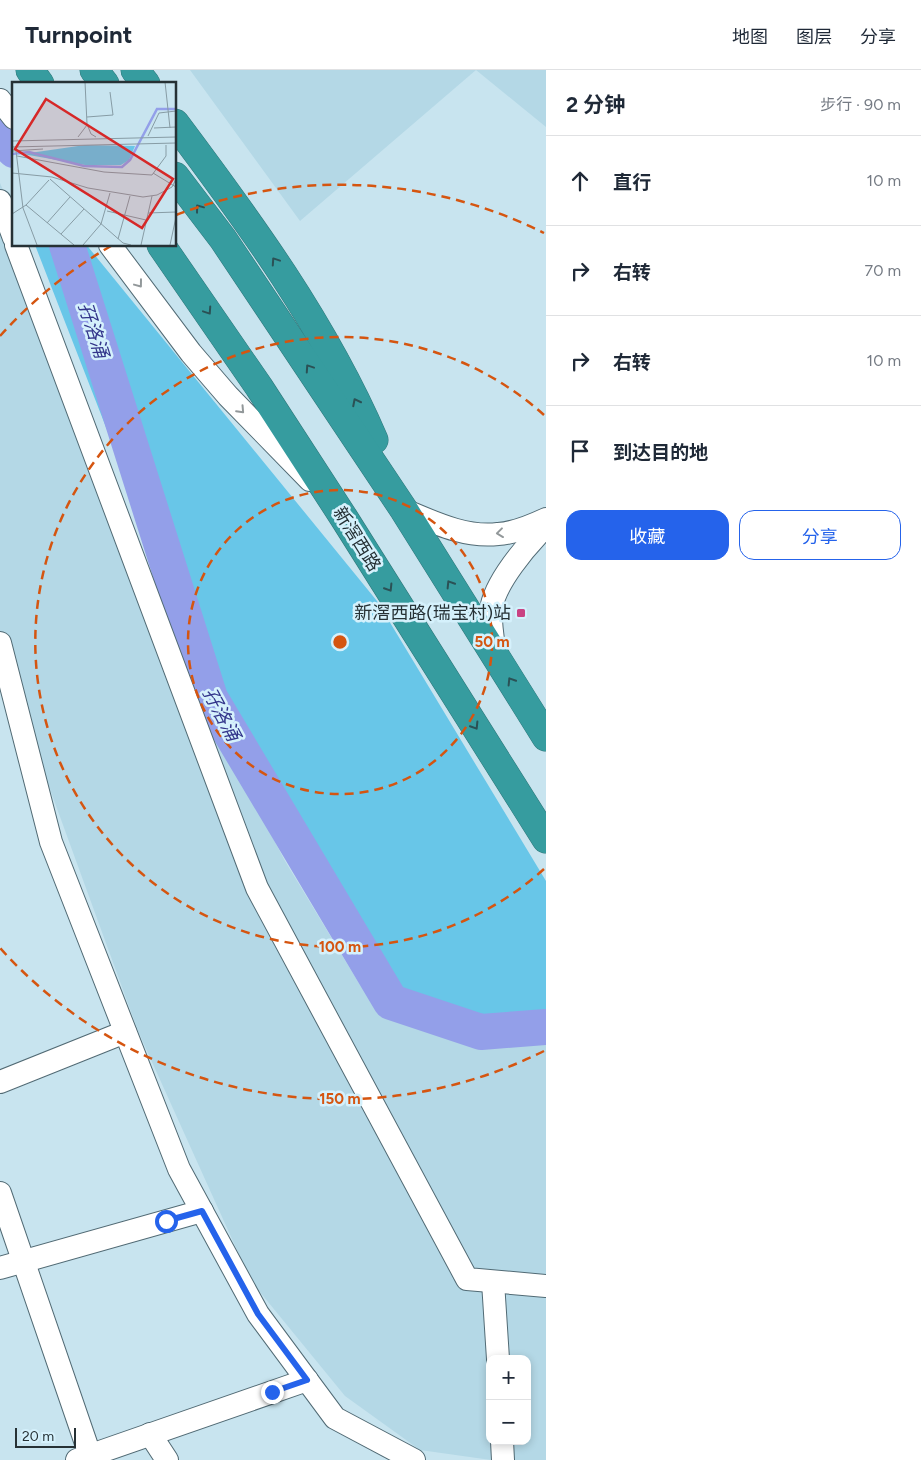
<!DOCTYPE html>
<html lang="zh">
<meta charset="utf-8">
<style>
:root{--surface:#fff;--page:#f6f6f7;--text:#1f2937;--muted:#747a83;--line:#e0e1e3;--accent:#2563eb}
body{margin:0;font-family:Figtree,"Noto Sans SC",sans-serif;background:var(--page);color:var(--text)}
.controls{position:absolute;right:15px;bottom:15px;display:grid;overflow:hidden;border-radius:10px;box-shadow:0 2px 8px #0003}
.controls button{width:45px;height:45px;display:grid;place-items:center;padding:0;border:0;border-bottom:1px solid var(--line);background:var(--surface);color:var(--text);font:25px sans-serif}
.scale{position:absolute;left:15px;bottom:12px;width:61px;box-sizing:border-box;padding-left:5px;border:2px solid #263135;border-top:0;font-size:14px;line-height:18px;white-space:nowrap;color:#263135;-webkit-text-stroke:4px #d5f1fc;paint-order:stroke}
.stop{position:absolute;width:15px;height:15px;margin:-11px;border:4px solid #2563eb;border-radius:50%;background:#fff}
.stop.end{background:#2563eb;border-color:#fff;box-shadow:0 1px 5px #0008}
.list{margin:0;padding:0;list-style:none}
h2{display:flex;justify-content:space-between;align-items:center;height:65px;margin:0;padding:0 20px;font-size:21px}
h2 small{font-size:16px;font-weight:400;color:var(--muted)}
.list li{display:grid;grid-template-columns:32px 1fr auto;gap:15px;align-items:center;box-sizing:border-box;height:90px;padding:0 20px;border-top:1px solid var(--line)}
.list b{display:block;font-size:19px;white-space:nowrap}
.list em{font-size:16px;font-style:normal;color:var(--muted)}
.actions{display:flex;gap:10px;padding:15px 20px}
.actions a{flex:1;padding:11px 0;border:1px solid var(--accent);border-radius:15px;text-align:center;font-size:18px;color:var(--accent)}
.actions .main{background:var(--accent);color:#fff}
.icon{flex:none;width:28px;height:28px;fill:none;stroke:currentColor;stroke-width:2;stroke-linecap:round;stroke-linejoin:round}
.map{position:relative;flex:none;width:546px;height:1390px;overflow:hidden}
header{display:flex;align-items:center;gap:30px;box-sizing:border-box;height:70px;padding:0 25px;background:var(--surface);border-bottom:1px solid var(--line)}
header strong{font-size:24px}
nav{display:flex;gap:28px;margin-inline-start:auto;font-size:18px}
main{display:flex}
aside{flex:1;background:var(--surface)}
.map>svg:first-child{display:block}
.built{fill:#b4d8e6;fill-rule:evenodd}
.green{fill:#68c6e8}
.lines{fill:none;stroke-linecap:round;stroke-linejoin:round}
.river{stroke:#939fe9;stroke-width:36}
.minor-casing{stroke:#516a74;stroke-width:24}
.highway-casing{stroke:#30777a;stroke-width:29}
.minor{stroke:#fff;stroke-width:22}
.highway{stroke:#369c9f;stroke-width:28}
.oneway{stroke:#2b5155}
.oneway2{stroke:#92989a}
.route{stroke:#2563eb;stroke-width:6}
.ring{fill:none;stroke:#d55510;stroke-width:2.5;stroke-dasharray:9 6}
.poi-dot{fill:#c94383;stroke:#d5f1fc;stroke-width:2}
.labels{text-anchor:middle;stroke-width:5;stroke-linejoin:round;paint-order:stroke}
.street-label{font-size:18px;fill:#263135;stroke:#d5f1fc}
.poi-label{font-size:18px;fill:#263135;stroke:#d5f1fc;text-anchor:end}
.water-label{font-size:19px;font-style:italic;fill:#33368b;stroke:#d5f1fc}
.inset-river{fill:none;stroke:#939fe9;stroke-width:2.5}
.inset-road{fill:none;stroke:#879ca5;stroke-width:1}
.view{fill:#d62828;fill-opacity:0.15;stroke:#d62828;stroke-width:2.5}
.inset-edge{fill:none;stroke:#263135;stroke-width:2.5}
.centre{fill:#d55510;stroke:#d5f1fc;stroke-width:2.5}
.ring-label{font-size:15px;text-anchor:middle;font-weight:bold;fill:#d55510;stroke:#d5f1fc;stroke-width:5;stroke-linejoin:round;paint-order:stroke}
</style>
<header>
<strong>Turnpoint</strong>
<nav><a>地图</a><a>图层</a><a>分享</a></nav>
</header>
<main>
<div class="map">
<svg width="546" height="1390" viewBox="0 0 546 1390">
<rect width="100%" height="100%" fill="#c8e4ef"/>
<g class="built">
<polygon points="190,0 546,0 546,57 476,0 300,151"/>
<path d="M0,113L43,215L158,528L202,634L285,791L360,915L466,969L546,968V1390H491L420,1380L345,1326L251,1211L138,961L0,582ZM490,1289H527V1371H490Z"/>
</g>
<polygon class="green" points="35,175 87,175 89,178 377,531 546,811 546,942 480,950 396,915 225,630 125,406"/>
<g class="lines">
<g class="river">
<polyline points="0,64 14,80"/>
<polyline points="67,175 210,628 391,932 481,962 546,957"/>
</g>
<g class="minor-casing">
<g id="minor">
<polyline points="0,30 14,48"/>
<polyline points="0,131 14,168"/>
<polyline points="16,175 257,818 467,1209 546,1216"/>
<polyline points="110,175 191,283 228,326 310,410"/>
<path d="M404,440C433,452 465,468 498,464C515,463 531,456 546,449"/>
<polyline points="0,573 51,772 179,1099 258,1244 335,1348 414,1390"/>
<path d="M495,583C493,569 490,554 491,540C494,513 527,475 546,456"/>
<polyline points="0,1012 125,962"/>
<polyline points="0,1123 90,1385"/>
<polyline points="0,1198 202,1141"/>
<polyline points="493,1212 498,1289"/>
<polyline points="150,1364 167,1390"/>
<polyline points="502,1371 503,1390"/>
<polyline points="77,1390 307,1310"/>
</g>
</g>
<g class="highway-casing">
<g id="highway">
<polyline points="30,0 40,14"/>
<polyline points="94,0 105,14"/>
<polyline points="135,0 146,14"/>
<path d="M175,53C250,153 324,254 374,370"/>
<polyline points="175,106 223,169 404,440 546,667"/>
<polyline points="161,175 259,317 344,448 546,769"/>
</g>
</g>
<use href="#minor" class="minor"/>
<use href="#highway" class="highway"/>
</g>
<defs><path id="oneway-chevron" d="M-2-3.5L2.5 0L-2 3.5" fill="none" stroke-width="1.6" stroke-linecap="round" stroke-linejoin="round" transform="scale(1.25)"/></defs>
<g class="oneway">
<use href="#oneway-chevron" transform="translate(199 138) rotate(-127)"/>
<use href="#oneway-chevron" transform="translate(275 191) rotate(-124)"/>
<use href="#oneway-chevron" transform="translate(208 241) rotate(56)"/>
<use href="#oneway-chevron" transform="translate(309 298) rotate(-124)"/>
<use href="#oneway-chevron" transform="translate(356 332) rotate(-117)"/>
<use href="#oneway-chevron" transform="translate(450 514) rotate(-122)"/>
<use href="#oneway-chevron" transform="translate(389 518) rotate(58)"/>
<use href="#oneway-chevron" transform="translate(511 611) rotate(-122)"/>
<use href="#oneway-chevron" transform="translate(475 656) rotate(58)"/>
</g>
<g class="oneway2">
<use href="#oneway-chevron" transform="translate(139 214) rotate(53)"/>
<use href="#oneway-chevron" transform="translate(241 340) rotate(47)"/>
<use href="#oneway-chevron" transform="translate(500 463) rotate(173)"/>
</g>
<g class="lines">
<polyline class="route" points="166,1151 202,1141 258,1244 307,1310 272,1322"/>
</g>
<g class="ring">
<circle cx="340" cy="572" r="152"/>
<path d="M544 799A305 305 0 1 1 544 345"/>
<path d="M544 981A457 457 0 0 1 0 878M0 266A457 457 0 0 1 111 176M176 145A457 457 0 0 1 544 163"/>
</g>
<rect class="poi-dot" x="516" y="538" width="10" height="10" rx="2.5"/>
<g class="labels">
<g class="street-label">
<text transform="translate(357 469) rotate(58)" y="6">新滘西路</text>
</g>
<g class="poi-label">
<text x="511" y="549">新滘西路(瑞宝村)站</text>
</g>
<g class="water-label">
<text transform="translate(94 260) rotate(72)" y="7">孖洛涌</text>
<text transform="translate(222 644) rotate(62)" y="7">孖洛涌</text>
</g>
</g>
<g transform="translate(12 12)">
<rect width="164" height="164" fill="#c8e4ef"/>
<path d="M73,63L123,64L117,78L109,83H73L11,72Z" fill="#68c6e8"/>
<path class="inset-river" d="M0,72L17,70L72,84L110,85L118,78L145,27H164"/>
<path class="inset-road" d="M73,0L75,42L79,52L84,55M153,0L158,46M75,35L101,33L98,10M142,46L164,45M136,54L147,31L164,29M66,55L75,43M0,59L164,55M0,65L164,61M0,69L31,67M4,69L11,126L25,163M5,74L92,90L140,93L154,74V63M0,91L40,95L76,106L131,115L145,113L160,105L164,97M141,91L164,105M38,97L111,161L119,163M14,123L62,163M95,129L134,138M136,131L164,130M0,132L14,123L37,98M35,141L58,115M49,152L72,127M106,157L118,114M71,163L89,142L98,111M129,163L140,114M158,163L164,135"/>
<path class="view" d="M34,17L161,97L130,146L3,67Z"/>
<rect width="164" height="164" class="inset-edge"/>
</g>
<circle cx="340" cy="572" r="8" class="centre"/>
<g class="ring-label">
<text x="492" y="577">50 m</text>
<text x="340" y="882">100 m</text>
<text x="340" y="1034">150 m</text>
</g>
</svg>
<div class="controls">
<button>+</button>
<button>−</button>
</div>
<div class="scale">20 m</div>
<div class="stop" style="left:166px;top:1151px"></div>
<div class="stop end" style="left:272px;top:1322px"></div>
</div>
<aside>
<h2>2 分钟<small>步行 · 90 m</small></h2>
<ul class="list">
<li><svg class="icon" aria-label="ahead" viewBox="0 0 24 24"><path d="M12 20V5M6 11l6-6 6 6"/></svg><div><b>直行</b></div><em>10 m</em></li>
<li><svg class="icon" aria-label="right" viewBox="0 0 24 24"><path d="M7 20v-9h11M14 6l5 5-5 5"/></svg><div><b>右转</b></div><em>70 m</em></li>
<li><svg class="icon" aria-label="right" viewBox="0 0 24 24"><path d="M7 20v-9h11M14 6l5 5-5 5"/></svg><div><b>右转</b></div><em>10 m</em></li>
<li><svg class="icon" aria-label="arrive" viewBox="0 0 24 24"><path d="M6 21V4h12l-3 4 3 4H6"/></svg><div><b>到达目的地</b></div></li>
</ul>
<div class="actions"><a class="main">收藏</a><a>分享</a></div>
</aside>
</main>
